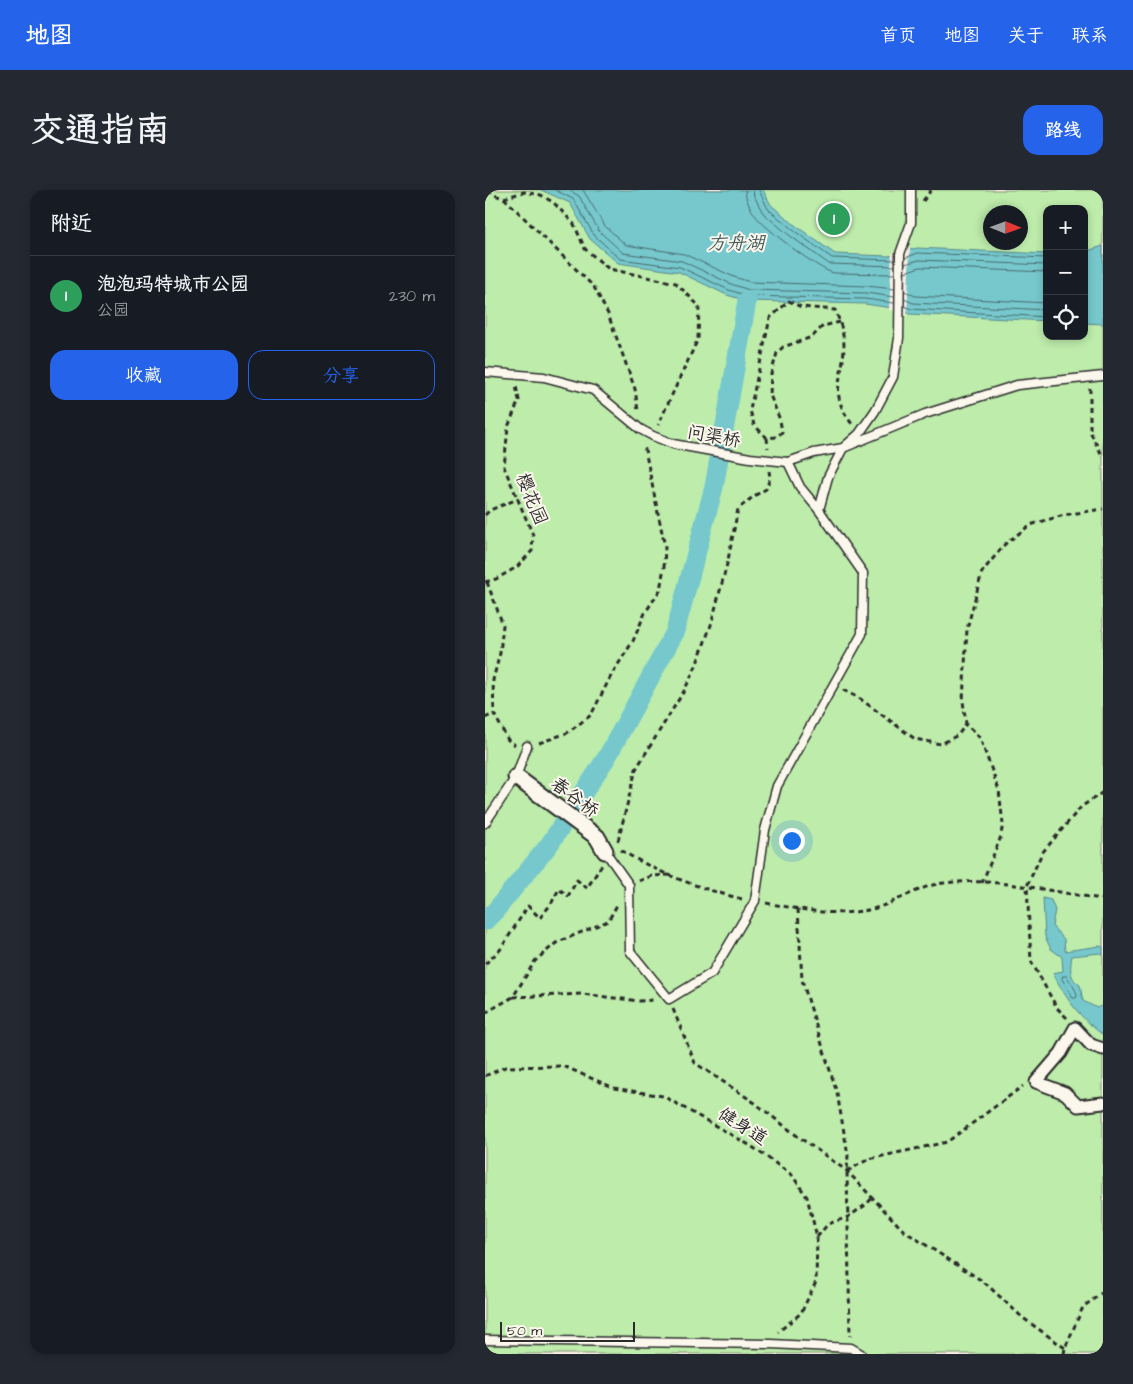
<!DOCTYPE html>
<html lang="zh">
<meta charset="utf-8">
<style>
:root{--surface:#171b24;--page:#242831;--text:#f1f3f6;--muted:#9ea1a6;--line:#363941;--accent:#2563eb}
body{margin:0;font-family:"Architects Daughter","LXGW WenKai TC",sans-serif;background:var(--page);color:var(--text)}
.controls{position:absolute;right:15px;top:15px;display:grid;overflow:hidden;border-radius:10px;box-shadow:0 2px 8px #0003}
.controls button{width:45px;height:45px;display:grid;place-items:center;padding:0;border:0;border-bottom:1px solid var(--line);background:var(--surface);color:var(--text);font:25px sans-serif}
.compass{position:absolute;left:498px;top:15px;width:45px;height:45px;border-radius:50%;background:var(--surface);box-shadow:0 2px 8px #0003;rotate:91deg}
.scale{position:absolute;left:15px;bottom:12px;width:135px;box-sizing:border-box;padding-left:5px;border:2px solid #2b2b2b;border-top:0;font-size:14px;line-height:18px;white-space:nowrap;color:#2b2b2b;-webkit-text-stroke:4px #fbf7ec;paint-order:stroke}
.you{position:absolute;left:306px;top:650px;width:18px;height:18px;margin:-12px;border:4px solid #fff;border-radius:50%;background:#1a73e8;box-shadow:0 0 0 8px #1a73e833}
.badge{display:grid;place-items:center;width:32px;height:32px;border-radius:50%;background:var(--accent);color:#fff;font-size:16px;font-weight:700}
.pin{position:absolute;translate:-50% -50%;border:2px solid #fff;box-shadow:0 1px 5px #0006}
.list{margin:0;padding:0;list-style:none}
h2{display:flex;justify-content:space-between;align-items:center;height:65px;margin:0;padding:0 20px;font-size:21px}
h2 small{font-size:16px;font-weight:400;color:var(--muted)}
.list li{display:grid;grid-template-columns:32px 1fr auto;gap:15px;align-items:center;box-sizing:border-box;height:80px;padding:0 20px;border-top:1px solid var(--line)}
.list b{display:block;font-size:19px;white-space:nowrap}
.list p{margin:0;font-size:16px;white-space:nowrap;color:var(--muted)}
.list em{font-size:16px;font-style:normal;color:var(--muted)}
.actions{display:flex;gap:10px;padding:15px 20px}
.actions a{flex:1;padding:11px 0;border:1px solid var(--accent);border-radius:15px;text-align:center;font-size:18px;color:var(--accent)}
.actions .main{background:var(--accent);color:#fff}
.icon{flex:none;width:28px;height:28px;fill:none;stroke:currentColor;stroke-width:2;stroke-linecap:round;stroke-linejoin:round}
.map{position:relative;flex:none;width:618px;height:1164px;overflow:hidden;border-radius:15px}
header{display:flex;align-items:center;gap:30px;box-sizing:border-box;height:70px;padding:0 25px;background:var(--accent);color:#fff}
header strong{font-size:24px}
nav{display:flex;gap:28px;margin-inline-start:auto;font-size:18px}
.intro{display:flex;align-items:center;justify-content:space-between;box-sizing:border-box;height:120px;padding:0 30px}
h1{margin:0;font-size:35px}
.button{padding:12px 22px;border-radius:15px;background:var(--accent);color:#fff;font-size:18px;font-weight:700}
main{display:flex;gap:30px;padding:0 30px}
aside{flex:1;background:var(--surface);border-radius:15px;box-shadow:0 2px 8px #0003}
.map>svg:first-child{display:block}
.green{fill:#bdecab;stroke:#748c6b;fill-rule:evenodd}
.water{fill:#76c8cd;stroke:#58898c}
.pier{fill:#fbeee3}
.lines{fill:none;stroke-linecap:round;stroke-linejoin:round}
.shore{stroke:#496a6c;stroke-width:1}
.canal{stroke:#76c8cd;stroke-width:19}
.service-casing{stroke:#2b2b2b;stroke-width:11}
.pedestrian-casing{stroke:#2b2b2b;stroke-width:15}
.minor-casing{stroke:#2b2b2b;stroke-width:19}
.path{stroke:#2b2b2b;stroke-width:3;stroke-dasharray:5 4;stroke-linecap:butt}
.service{stroke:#fbf7ec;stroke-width:8}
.pedestrian{stroke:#fbf7ec;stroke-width:11}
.minor{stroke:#fbf7ec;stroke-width:15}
.labels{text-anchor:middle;stroke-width:4;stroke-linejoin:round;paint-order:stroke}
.street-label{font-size:18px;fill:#2b2b2b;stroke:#fbf7ec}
.water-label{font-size:19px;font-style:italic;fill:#425a5c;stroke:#fbf7ec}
</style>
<header>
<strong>地图</strong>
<nav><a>首页</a><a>地图</a><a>关于</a><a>联系</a></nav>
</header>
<div class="intro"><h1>交通指南</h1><a class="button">路线</a></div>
<main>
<aside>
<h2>附近<small></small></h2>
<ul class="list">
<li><span class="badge" style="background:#2e9e5b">1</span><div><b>泡泡玛特城市公园</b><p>公园</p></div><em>230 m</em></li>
</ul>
<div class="actions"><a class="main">收藏</a><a>分享</a></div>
</aside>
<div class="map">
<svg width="618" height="1164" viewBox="0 0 618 1164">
<rect width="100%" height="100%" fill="#fbeee3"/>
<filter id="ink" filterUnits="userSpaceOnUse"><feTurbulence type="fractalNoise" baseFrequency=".02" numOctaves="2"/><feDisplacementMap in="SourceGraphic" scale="10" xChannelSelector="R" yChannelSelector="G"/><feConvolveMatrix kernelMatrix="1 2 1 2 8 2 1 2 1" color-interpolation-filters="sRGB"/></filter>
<g filter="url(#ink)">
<path class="green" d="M0,0H618V1164H0ZM562,19H599V146H562ZM506,22H536V52H506Z"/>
<g class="water">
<polygon points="56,0 278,0 286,15 311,36 350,64 404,66 432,58 562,64 562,131 424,124 414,119 380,114 262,111 242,105 194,82 133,73 105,49 85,13"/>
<polygon points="618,56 618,134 599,133 599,62"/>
<path d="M558,708L566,710L570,720L567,736L579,749L580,761L615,756L618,757V765L615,763L587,766C585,777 584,789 595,795L598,811L612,818L618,815V845C594,827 581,809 568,783L578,781L577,767L566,759L560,747Z"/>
</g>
<polygon class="pier" points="425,58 422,126 413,121 404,120 407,63"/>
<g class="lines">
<g class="shore">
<polyline points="70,0 88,9 109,45 135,69 195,77 244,100 263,106 380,109 409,113"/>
<polyline points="84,0 94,6 114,41 138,63 197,71 246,94 264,100 381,103 409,107"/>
<polyline points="98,0 120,36 141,55 199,64 249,87 265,92 381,96 410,99"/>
<path d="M260,0C260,9 265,18 270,25C279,38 335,81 349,83L410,84"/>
<polyline points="268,0 269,6 278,23 304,45 344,74 410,76"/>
<polyline points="274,0 283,19 308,40 347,68 410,70"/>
<polyline points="420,68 433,63 562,68"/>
<polyline points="420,74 434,70 562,75"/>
<polyline points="420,82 435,77 562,82"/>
<polyline points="420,101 430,106 562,113"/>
<polyline points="419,109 428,113 562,120"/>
<polyline points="419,116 426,119 562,127"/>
<path d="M578,786H582C585,793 591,798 592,806L591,808H588L577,789Z"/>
</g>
<polyline class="canal" points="0,731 10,721 64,655 122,567 190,442 229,297 262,111"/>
<g class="service-casing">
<g id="service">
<polyline points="0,182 59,187 108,200 155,239 168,246 188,254 265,268 303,272"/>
<polyline points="334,320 315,297 303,272 329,263 358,258 374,244 390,221 408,187 414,148 415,64 426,33 426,0"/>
<polyline points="0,633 31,587 42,556"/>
<polyline points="120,661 144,695 145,761 184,809 227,783 270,711 280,640 292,596 377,444 378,383 334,320 343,287 358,258 440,224 532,195 618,186"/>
<polyline points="0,1150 286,1154 366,1158 376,1164"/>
</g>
</g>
<g class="pedestrian-casing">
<polyline id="pedestrian" points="618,859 606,855 590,838 576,863 551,892 580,903 593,916 618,913"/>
</g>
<g class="minor-casing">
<polyline id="minor" points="31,587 112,647 120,661"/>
</g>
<g class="path">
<polyline points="3,0 9,5 19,8 39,2 56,5 69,13 89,34 100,59 124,79 191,93 214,116 213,149 173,235"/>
<polyline points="19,8 109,97 123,124 150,199 153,221"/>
<polyline points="438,11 446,0"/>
<path d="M355,132L338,136L327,147L298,157L292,163L286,184L285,205L295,230L297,242L292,247L282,248L269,235L265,220L285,128L304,111L316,117L350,120C355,131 359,144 359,157C358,192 343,202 367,234"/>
<polyline points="605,198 605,242 618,267"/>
<polyline points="282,248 283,258"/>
<polyline points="0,325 5,320 33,309"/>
<polyline points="0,392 11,389 32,377 47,361 48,345 19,277 23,237 34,210 31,196"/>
<polyline points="2,392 18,435 15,463 8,490 9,524 23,550 30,555"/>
<polyline points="358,500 374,508 430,549 456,554 473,545 481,534"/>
<polyline points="0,528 9,524"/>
<polyline points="54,553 82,543 106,525 127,484 148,451 160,423 175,400 179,377 180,357 159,255"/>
<polyline points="133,651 151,579 199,501 211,476 226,435 243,370 253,319 269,306 281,299 285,288 284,281"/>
<path d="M136,660C172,683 216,699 257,709"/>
<polyline points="154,691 167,686 184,685"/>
<polyline points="497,693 515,649 518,634 514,600 495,548 481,534 478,511 482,439 497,382 520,354 545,335 579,325 618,319"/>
<path d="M281,713C315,719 348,727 383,720C409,715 432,696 459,693C513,687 565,702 618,709"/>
<polyline points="313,719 317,790 352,903 363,965 362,981 365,1146"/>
<polyline points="0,774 15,760 43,716 55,728 66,714 74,699 83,706 92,690 102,698 117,675"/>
<polyline points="28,807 97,804 154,811 169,810"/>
<polyline points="188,819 210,873 270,913 311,945 362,981 419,1041 499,1092 538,1128 580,1158"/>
<polyline points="0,823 28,807 50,771 71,753 123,731 132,715"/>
<polyline points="582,828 572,818 546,771 542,696 557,663 596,617 618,602"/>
<polyline points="0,886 20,877 78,876 129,898 178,906 266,956 307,985 322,1007 332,1047 331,1092 316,1123 293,1142"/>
<polyline points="362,981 384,969 462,952 538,896"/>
<polyline points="332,1047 343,1034 363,1027 382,1014 387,1008"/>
<polyline points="579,1164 580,1158 598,1117 618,1102"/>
</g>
<use href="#service" class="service"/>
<use href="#pedestrian" class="pedestrian"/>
<use href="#minor" class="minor"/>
</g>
</g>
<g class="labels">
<g class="street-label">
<text transform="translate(229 246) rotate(10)" y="6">问渠桥</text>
<text transform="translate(47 309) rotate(68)" y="6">樱花园</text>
<text transform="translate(90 607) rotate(36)" y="6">春谷桥</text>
<text transform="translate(258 936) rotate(32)" y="6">健身道</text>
</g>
<g class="water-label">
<text x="251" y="59">方舟湖</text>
</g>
</g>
</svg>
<div class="controls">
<button>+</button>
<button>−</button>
<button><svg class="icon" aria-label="locate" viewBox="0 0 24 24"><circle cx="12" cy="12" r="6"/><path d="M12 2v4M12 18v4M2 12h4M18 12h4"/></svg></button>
</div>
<svg class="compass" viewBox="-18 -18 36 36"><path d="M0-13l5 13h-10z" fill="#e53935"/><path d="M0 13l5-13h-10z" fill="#9ea1a6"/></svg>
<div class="scale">50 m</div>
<div class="you"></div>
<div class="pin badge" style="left:349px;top:29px;background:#2e9e5b">1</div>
</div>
</main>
